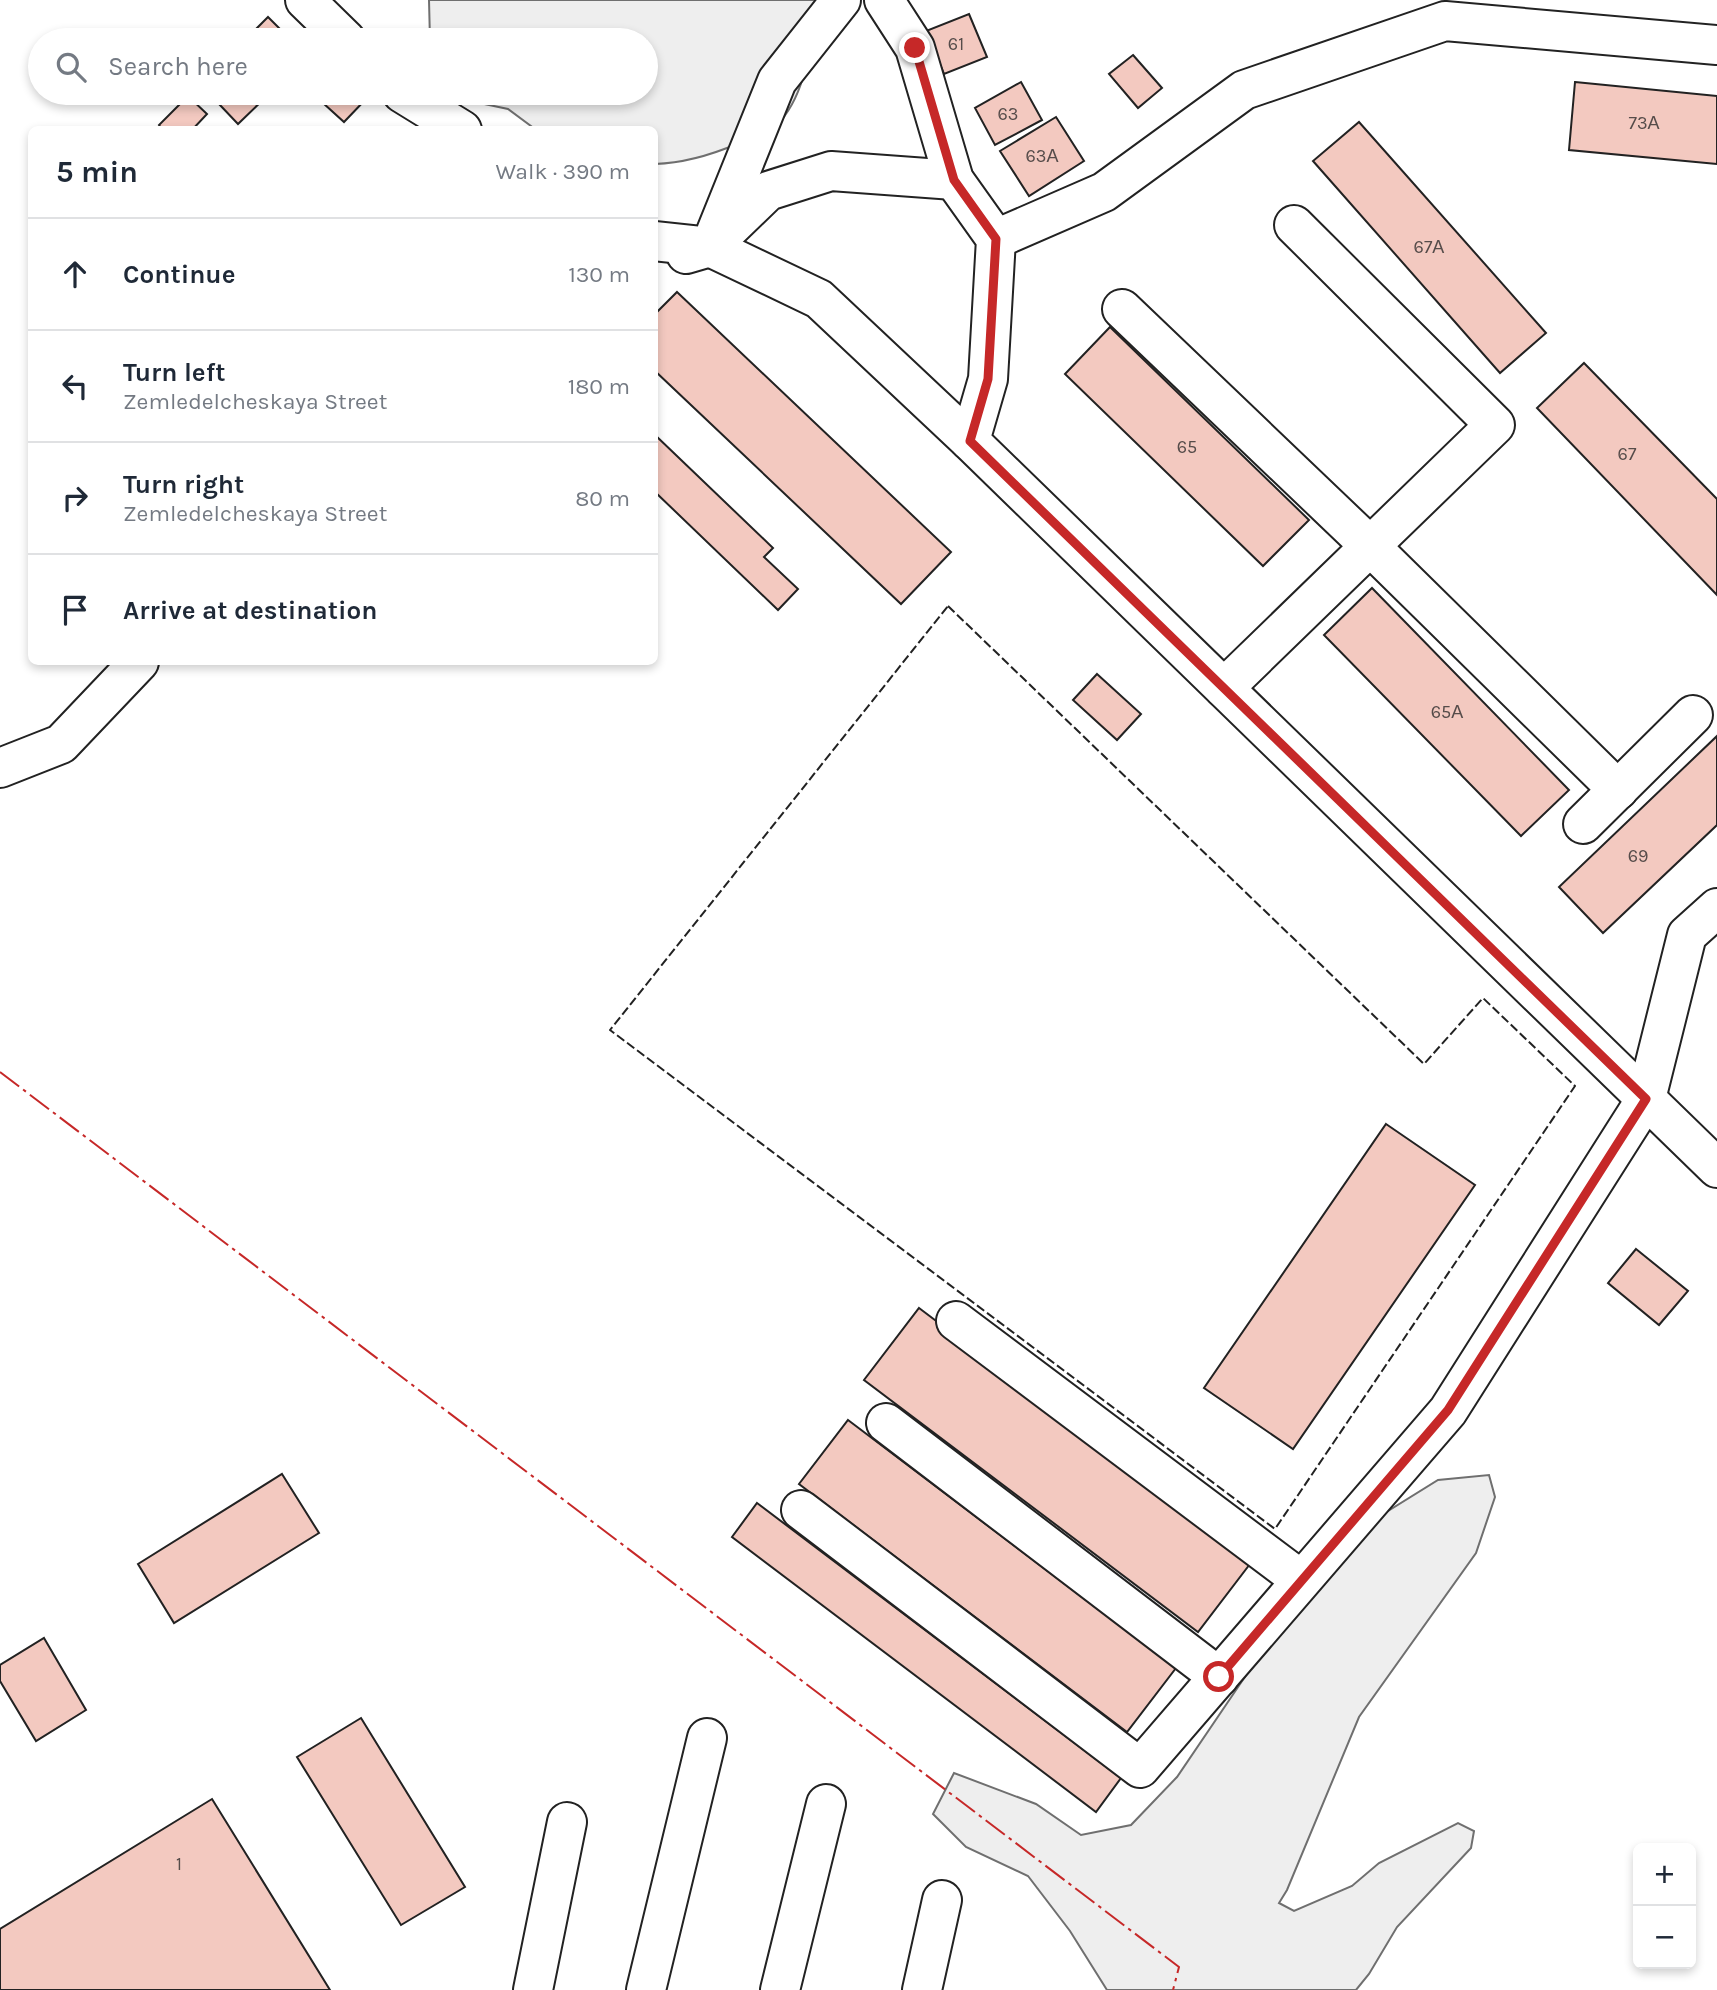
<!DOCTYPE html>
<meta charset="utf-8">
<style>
:root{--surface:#fff;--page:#f2f2f3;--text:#1f2937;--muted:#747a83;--line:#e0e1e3}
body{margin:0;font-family:Karla,sans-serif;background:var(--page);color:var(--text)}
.controls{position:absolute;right:21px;bottom:21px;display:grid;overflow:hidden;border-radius:10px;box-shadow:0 4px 10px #0003}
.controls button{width:63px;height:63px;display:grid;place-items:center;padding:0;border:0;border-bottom:2px solid var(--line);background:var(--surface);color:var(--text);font:35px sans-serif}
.stop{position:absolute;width:21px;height:21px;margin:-16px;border:5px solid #c62828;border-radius:50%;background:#fff}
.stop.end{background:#c62828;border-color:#fff;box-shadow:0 2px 7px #0008}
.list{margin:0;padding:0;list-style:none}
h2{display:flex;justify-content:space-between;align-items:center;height:91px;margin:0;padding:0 28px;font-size:30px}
h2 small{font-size:23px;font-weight:400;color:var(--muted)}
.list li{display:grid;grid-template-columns:46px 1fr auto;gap:21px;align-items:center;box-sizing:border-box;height:112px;padding:0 28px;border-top:2px solid var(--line)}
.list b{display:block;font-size:26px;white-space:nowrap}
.list p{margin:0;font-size:23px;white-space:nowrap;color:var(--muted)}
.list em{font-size:23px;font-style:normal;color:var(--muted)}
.icon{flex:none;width:38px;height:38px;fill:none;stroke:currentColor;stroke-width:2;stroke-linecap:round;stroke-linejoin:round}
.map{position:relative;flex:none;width:1717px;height:1990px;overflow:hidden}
.search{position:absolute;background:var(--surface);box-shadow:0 4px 10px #0003;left:28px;top:28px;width:630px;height:77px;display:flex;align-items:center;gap:18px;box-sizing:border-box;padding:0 24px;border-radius:38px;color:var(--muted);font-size:26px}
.panel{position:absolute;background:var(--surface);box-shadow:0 4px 10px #0003;left:28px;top:126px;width:630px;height:539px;border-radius:10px}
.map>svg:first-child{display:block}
.green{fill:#eee;stroke:#6f6f6f;stroke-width:2}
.building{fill:#f3c9c0;stroke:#222;stroke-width:2}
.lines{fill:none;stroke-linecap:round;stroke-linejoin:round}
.minor-casing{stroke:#222;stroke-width:42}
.minor{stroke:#fff;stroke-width:38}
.fence{stroke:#222;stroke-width:2;stroke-dasharray:9 3.5;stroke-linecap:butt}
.power{stroke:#c62828;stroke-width:2;stroke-dasharray:24 5 3.5 5;stroke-linecap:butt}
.route{stroke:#c62828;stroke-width:9}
.labels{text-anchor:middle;stroke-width:5;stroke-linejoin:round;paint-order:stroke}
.number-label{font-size:18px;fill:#564c4a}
</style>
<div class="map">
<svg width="1717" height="1990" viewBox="0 0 1717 1990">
<rect width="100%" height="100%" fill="#fff"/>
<g class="green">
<path d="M429,0H817C810,42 808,94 776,126C768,134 749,139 737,144C711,155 684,163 655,164L654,130L535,129L508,109L475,102L456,93H646V40H430Z"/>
<polygon points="1489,1475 1495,1497 1476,1553 1359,1717 1287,1890 1279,1903 1294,1911 1352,1886 1379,1863 1458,1823 1474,1831 1471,1848 1397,1927 1369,1974 1356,1990 1107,1990 1070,1931 1028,1876 966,1847 933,1814 954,1773 1036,1804 1081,1835 1131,1825 1177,1777 1255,1662 1380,1516 1438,1480"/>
</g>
<g class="building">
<polygon points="969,14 987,57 944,74 926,31"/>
<polygon points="268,17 291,40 245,40"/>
<polygon points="1133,55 1162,88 1138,108 1109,74"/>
<polygon points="1021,82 1042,120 995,145 975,108"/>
<polygon points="1575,82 1717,96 1717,164 1569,150"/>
<polygon points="231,93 270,93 238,124 219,104"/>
<polygon points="312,93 362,93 367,98 344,122"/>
<polygon points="188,96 207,114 192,130 163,130 159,125"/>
<polygon points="1056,117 1084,161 1029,196 1000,151"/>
<polygon points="1359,122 1546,333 1500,373 1313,161"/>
<polygon points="677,292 951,552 901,604 654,370 654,315"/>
<polygon points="1110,327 1309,520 1263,566 1065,374"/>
<polygon points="1584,363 1717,499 1717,595 1537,408"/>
<polygon points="654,434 773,548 764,557 798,589 778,610 654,491"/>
<polygon points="1372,588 1569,790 1521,836 1324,635"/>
<polygon points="1097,674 1141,714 1117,740 1073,700"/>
<polygon points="1717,736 1717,825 1603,933 1559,887"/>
<polygon points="1386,1124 1475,1185 1293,1449 1204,1388"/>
<polygon points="1636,1249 1688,1291 1659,1325 1608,1283"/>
<polygon points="919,1308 1253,1560 1198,1632 864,1380"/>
<polygon points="848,1420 1176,1668 1127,1732 799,1484"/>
<polygon points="282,1474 319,1533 174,1623 138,1564"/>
<polygon points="757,1503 1121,1778 1096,1812 732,1537"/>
<polygon points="44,1638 86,1710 36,1741 0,1681 0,1665"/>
<polygon points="361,1718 465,1887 401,1925 297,1757"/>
<polygon points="212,1799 330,1990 0,1990 0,1929"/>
</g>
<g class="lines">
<g class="minor-casing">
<g id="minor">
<polyline points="305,0 346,40"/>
<polyline points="884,0 915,48 954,180 996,239 988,379 970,441 1717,1168"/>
<polyline points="402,93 462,130"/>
<polyline points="716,232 777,81 841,0"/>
<polyline points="996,239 1104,192 1244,90 1445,21 1717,45"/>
<polyline points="654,241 710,247 819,299 970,441"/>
<polyline points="686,254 710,247 768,191 831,171 954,180"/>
<polyline points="1122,309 1370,546 1618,790"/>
<polyline points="1224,688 1495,425 1294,225"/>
<polyline points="0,768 61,744 139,662"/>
<polyline points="1583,824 1693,715"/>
<polyline points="956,1321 1301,1580"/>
<polyline points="886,1423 1219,1677"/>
<polyline points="801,1510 1140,1768 1448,1411 1646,1099 1687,935 1717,908"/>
<polyline points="533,1990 567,1822"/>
<polyline points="646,1990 707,1738"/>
<polyline points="780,1990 826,1804"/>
<polyline points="922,1990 942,1900"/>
</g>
</g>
<use href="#minor" class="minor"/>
<polygon class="fence" points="948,606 1424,1064 1483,998 1575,1086 1275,1529 610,1030"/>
<polyline class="power" points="0,1072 1179,1967 1173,1990"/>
</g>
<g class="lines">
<polyline class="route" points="915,48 954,180 996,239 988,379 970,441 1646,1099 1448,1410 1219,1677"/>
</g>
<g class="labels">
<g class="number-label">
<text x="956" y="50">61</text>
<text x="1008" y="120">63</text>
<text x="1644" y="129">73А</text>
<text x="1042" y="162">63А</text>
<text x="1429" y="253">67А</text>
<text x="1187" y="453">65</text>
<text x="1627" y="460">67</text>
<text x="1447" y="718">65А</text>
<text x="1638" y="862">69</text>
<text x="179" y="1870">1</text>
</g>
</g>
</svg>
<div class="controls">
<button>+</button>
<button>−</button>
</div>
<div class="stop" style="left:1219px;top:1677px"></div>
<div class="stop end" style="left:915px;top:48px"></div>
<div class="search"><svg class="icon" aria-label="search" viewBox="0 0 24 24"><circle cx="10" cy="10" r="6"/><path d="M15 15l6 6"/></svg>Search here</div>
<section class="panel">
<h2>5 min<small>Walk · 390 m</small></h2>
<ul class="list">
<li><svg class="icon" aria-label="ahead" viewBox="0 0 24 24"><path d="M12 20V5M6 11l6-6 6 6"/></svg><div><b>Continue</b></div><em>130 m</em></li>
<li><svg class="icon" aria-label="left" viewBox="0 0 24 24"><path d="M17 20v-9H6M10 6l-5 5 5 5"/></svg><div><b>Turn left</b><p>Zemledelcheskaya Street</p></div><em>180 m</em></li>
<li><svg class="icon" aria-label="right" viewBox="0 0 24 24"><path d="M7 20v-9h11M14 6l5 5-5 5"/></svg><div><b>Turn right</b><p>Zemledelcheskaya Street</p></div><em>80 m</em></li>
<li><svg class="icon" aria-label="arrive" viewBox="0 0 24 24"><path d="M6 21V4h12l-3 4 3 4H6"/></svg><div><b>Arrive at destination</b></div></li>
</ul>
</section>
</div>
